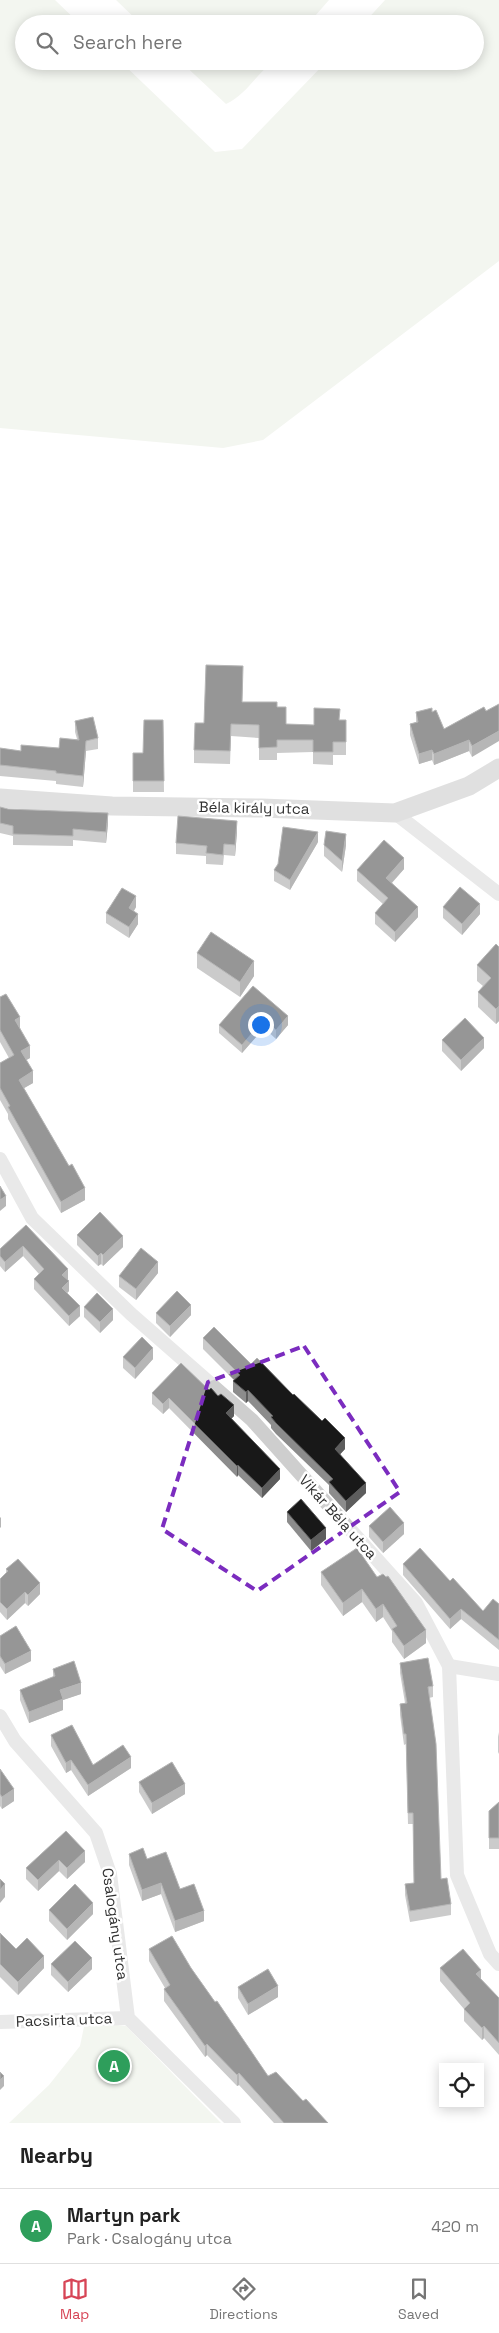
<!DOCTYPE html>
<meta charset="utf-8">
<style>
:root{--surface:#fff;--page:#f2f2f2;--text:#222;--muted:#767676;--line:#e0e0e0;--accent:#d74556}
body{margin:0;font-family:"Space Grotesk",sans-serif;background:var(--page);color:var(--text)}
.controls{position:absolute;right:15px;bottom:15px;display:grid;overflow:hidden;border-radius:0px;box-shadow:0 2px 12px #0003}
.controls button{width:45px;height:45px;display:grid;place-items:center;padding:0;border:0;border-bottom:1px solid var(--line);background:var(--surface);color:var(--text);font:25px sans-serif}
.you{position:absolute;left:260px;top:1024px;width:18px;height:18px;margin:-12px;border:4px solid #fff;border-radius:50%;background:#1a73e8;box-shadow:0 0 0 8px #1a73e833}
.badge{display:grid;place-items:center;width:32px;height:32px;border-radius:50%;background:var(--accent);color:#fff;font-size:16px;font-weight:700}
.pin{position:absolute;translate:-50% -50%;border:2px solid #fff;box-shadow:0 1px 5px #0006}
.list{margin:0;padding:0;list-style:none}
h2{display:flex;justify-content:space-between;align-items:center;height:65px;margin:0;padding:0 20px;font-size:21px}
h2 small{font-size:16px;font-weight:400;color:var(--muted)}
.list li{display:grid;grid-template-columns:32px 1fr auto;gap:15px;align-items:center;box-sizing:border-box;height:75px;padding:0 20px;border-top:1px solid var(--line)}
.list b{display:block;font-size:19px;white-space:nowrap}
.list p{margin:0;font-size:16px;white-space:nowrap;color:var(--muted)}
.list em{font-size:16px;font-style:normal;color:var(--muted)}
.icon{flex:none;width:28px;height:28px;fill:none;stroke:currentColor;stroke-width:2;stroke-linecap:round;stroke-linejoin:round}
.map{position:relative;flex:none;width:499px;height:2123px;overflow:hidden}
.search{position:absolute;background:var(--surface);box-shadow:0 2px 12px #0003;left:15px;right:15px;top:15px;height:55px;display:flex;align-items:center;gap:12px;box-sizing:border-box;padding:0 18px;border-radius:28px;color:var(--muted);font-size:19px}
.sheet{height:140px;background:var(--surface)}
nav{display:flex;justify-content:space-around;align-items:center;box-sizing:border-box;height:70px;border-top:1px solid var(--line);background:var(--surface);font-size:14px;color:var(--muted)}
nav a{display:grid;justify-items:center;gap:2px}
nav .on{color:var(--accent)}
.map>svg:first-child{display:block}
.green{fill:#e5eade}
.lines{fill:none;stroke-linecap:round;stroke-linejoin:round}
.street{stroke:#cecece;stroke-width:14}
.secondary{stroke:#bbb;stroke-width:19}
.wall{fill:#8c8c8c}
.shaded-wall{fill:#5d5d5d}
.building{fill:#181818;stroke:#5d5d5d}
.marked{fill:none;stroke:#7b2cbf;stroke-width:4;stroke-dasharray:10 6;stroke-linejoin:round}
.labels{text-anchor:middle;stroke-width:5;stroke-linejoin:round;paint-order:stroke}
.street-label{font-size:15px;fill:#313131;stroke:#fff}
</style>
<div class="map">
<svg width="499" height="2123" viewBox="0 0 499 2123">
<rect width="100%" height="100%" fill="#fff"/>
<g class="green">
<polygon points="0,0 55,0 80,24 24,24 24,61 120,61 215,152 242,149 327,61 475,61 475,24 363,24 385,0 499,0 499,261 263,440 223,448 0,428"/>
<polygon points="116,0 329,0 308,24 141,24"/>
<path d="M180,61H274C256,74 246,95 226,104Z"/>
<polygon points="85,2022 126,2026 221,2123 9,2123 49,2085 80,2046"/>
</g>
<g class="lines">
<g class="street">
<polyline points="395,813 499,894"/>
<polyline points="0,1159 32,1218 131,1314 252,1420 416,1603 449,1666 457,1875 490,1954 499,1964"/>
<polyline points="449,1666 499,1674"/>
<polyline points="0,1716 15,1741 96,1833 110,1874 128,2018 234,2123"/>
<polyline points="0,2022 128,2018"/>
</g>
<polyline class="secondary" points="0,798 112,806 261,808 395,813 469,786 499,768"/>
</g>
<g class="wall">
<polygon points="243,679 242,702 277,707 286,724 314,725 339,720 346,720 346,755 333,755 333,765 313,764 313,752 277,753 277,760 259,760 259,738 231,736 230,764 194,763 194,750 204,723"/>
<polygon points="484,707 472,757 469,751 434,765 432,760 419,764 410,735 410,724 416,722 416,712 432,712 444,729"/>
<polygon points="163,720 164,792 133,792 133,753 143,753"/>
<polygon points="75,721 98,738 98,749 86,751 83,787 56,784 56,781 0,776 0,748 21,751 59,748 77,739 75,732"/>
<polygon points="0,807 8,809 108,824 106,843 73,840 73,846 13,845 13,836 0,833"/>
<polygon points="237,832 235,856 224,855 223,865 206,864 206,856 176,854 176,843"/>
<polygon points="318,842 290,890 274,881 274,870"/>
<polygon points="324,845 346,845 342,872 324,856"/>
<polygon points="404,869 392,883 418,917 395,942 375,924 375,913 383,904 357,881 357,870"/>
<polygon points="136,907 134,911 138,924 129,938 106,923 106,913"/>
<polygon points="443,907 480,914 462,935 443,918"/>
<polygon points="499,947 499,1021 496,1024 478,1007 478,992 483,986 477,981 477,965"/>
<polygon points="197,953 254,976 240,997 197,968"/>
<polygon points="253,986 288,1025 276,1039 264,1028 242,1053 219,1033 219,1025"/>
<polygon points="0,997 20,1028 30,1058 26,1060 33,1083 24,1088 85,1200 61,1213 8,1119 8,1114 0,1100 0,1063 9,1058 0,1042"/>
<polygon points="442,1040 484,1048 461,1071 442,1051"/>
<polygon points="26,1225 68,1279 69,1291 67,1293 80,1316 69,1326 34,1289 34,1279 39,1274 23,1256 5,1272 0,1266 0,1249"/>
<polygon points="77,1235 123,1247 103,1266 101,1264 98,1266 77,1245"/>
<polygon points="158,1273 136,1300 119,1287 119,1276"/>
<polygon points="84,1307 113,1320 100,1333 84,1317"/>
<polygon points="156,1313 191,1315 170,1337 156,1323"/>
<polygon points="203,1338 251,1364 345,1449 340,1454 366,1493 346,1512 329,1493 329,1485 276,1434 271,1428 271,1425 248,1401 246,1403 233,1392 233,1381 234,1380 203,1349"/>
<polygon points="123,1357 153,1359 135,1379 123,1368"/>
<polygon points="152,1393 234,1416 231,1419 280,1479 262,1498 238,1475 237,1477 169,1408 163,1414 152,1404"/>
<polygon points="287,1512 326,1539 311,1551 287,1522"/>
<polygon points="369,1526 404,1534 383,1553 369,1537"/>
<polygon points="403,1564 450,1581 483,1611 499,1604 499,1650 461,1619 450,1629 403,1575"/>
<polygon points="6,1569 40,1594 28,1606 25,1603 7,1620 0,1612 0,1579 6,1573"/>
<polygon points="321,1572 377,1577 426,1643 404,1659 392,1642 392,1631 383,1617 376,1622 362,1602 343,1616 321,1585"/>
<polygon points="0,1636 31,1661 5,1674 0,1666"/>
<polygon points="400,1663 433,1686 433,1697 429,1698 441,1879 451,1904 451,1915 410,1922 405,1895 405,1884 414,1883 413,1824 408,1824 406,1744 404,1745 400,1715 400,1704 405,1703 400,1673"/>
<polygon points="53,1669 81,1694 63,1700 63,1710 29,1723 20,1700 20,1690 53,1677"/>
<polygon points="499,1732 499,1754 498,1752 498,1737"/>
<polygon points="51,1735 93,1765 131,1768 88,1796 71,1770 66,1773 51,1746"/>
<polygon points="0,1769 14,1801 2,1809 0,1806"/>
<polygon points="139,1782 185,1794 152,1814 139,1792"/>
<polygon points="499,1802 499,1849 489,1849 489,1811"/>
<polygon points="66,1831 85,1862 67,1879 59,1871 38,1891 26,1879 26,1868"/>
<polygon points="129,1854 147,1859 204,1921 175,1932 161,1894 142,1901 129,1865"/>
<polygon points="49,1910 93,1914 67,1940 49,1921"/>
<polygon points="0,1933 16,1949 44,1968 18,1995 0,1977"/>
<polygon points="149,1949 191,1968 268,2076 303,2101 328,2123 274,2123 239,2085 237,2086 207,2055 205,2057 164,2001 164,1989 165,1988 149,1961"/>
<polygon points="51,1964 92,1969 68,1992 51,1975"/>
<polygon points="440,1968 481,1979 499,1998 499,2055 484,2038 482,2040 464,2021 464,2009 440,1981"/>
<polygon points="238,1987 278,1997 248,2015 238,1998"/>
</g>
<g class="shaded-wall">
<polygon points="499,731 499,741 472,757 472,746"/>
<polygon points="469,740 469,751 434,765 434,754"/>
<polygon points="86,741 86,751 83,787 83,776"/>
<polygon points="432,750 432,760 419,764 419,754"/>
<polygon points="108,813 108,824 106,843 106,832"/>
<polygon points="237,821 237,832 235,856 235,845"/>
<polygon points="318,832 318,842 290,890 290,880"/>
<polygon points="346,834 346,845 342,872 342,861"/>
<polygon points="404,858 404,869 386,889 386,878"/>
<polygon points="136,896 136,907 129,918 129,908"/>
<polygon points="480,904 480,914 462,935 462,924"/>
<polygon points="418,907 418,917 395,942 395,932"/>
<polygon points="138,914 138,924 129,938 129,927"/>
<polygon points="254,961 254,976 240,997 240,982"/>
<polygon points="499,1006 499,1021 496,1024 496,1009"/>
<polygon points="288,1016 288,1025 276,1039 276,1030"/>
<polygon points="20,1017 20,1029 15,1020"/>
<polygon points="264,1019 264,1028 242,1053 242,1045"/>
<polygon points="484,1038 484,1048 461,1071 461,1060"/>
<polygon points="30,1046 30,1058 21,1063 21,1051"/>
<polygon points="33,1071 33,1083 19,1091 19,1080"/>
<polygon points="85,1188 85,1200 61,1213 61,1202"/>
<polygon points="6,1196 6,1206 0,1211 0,1200"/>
<polygon points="123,1236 123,1247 103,1266 103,1255"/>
<polygon points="23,1246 23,1256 5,1272 5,1262"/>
<polygon points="101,1253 101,1264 98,1266 98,1256"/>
<polygon points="158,1262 158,1273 136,1300 136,1289"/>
<polygon points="68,1269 68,1279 62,1285 62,1275"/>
<polygon points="69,1281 69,1291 62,1298 62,1288"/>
<polygon points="191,1305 191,1315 170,1337 170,1326"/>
<polygon points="80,1306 80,1316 69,1326 69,1316"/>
<polygon points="113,1309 113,1320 100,1333 100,1322"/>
<polygon points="153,1348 153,1359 135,1379 135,1368"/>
<polygon points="248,1390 248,1401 246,1403 246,1392"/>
<polygon points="169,1398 169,1408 163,1414 163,1404"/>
<polygon points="234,1405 234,1416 226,1424 226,1413"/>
<polygon points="345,1438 345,1449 335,1460 335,1449"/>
<polygon points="238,1465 238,1475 237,1477 237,1466"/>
<polygon points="280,1469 280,1479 262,1498 262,1488"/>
<polygon points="366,1483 366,1493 346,1512 346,1501"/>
<polygon points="1,1517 1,1527 0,1528 0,1518"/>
<polygon points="404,1523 404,1534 383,1553 383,1542"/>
<polygon points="326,1528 326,1539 311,1551 311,1540"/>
<polygon points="40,1583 40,1594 28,1606 28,1595"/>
<polygon points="362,1589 362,1602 343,1616 343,1603"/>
<polygon points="25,1592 25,1603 7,1620 7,1609"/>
<polygon points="383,1604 383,1617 376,1622 376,1609"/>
<polygon points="461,1609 461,1619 450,1629 450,1619"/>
<polygon points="426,1630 426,1643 404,1659 404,1646"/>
<polygon points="31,1651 31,1661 5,1674 5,1664"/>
<polygon points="81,1683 81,1694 63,1700 63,1710 29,1723 29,1712 60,1690"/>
<polygon points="131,1757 131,1768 88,1796 88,1785"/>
<polygon points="71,1760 71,1770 66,1773 66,1763"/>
<polygon points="185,1784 185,1794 152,1814 152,1803"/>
<polygon points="14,1789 14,1801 2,1809 2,1797"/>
<polygon points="85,1851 85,1862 67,1879 67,1868"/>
<polygon points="59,1860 59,1871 38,1891 38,1880"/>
<polygon points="161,1883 161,1894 142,1901 142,1890"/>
<polygon points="5,1884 5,1897 0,1903 0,1890"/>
<polygon points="93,1903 93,1914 67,1940 67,1929"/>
<polygon points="204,1911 204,1921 175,1932 175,1921"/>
<polygon points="44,1956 44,1968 18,1995 18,1982"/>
<polygon points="92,1958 92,1969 68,1992 68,1982"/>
<polygon points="481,1970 481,1982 476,1974"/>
<polygon points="278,1986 278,1997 248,2015 248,2004"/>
<polygon points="484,2026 484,2038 482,2040 482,2028"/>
<polygon points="207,2044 207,2055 205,2057 205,2046"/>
<polygon points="239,2073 239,2085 237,2086 237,2075"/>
<polygon points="4,2076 4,2086 0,2090 0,2080"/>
</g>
<g class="building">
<polygon points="206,665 243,666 242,702 277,702 277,707 286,707 286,724 314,725 314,708 340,709 339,720 346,720 346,742 333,742 333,752 313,752 313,740 277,740 277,747 259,748 259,725 231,724 230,751 194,750 195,723 204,723"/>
<polygon points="499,704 499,731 472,746 469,740 434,754 432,750 419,754 410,724 418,722 416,712 432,708 432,712 436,710 444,729 484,707 486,711"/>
<polygon points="93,717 98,738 86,741 83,776 56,773 56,771 0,765 0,748 21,751 21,745 59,748 60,738 79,740 75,721"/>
<polygon points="144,720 163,720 164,781 133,781 133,753 143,753"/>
<polygon points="0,807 8,809 108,813 106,832 73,829 73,836 13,834 13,826 0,823"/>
<polygon points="178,816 237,821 235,845 224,844 223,855 206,853 207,846 176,843"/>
<polygon points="283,827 318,832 290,880 274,870 278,864"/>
<polygon points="326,831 346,834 342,861 324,845"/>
<polygon points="384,840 404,858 386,878 418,907 395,932 375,913 388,898 357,870"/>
<polygon points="460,887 480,904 462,924 443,907"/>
<polygon points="122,888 136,896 129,908 138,914 129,927 106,913"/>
<polygon points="211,932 254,961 240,982 197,953"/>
<polygon points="496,944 499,947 499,1006 496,1009 478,992 491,978 477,965"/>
<polygon points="253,986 288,1016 276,1030 264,1019 242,1045 219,1025"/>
<polygon points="6,994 20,1017 15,1020 30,1046 21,1051 33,1071 19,1080 69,1166 72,1164 85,1188 61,1202 8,1107 10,1106 0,1088 0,1063 14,1055 0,1030 0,997"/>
<polygon points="465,1018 484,1038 461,1060 442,1040"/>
<polygon points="0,1186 6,1196 0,1200"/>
<polygon points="100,1212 123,1236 103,1255 101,1253 98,1256 77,1235"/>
<polygon points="26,1225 68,1269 62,1275 69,1281 62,1288 80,1306 69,1316 34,1279 44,1269 23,1246 5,1262 0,1256 0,1249"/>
<polygon points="141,1248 158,1262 136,1289 119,1276"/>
<polygon points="177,1291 191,1305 170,1326 156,1313"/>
<polygon points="97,1293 113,1309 100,1322 84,1307"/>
<polygon points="214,1327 251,1364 257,1358 293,1395 294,1394 322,1421 325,1418 345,1438 335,1449 366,1483 346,1501 329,1482 333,1479 276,1423 271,1417 273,1416 248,1390 246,1392 233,1381 240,1375 203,1338"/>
<polygon points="142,1337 153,1348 135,1368 123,1357"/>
<polygon points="181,1363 209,1390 211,1388 218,1396 221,1394 234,1405 226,1413 280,1469 262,1488 238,1465 237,1466 169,1398 163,1404 152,1393"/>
<polygon points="301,1499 326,1528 311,1540 287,1512"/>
<polygon points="390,1507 404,1523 383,1542 369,1526"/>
<polygon points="357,1548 377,1577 383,1574 386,1577 388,1576 426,1630 404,1646 392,1629 397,1626 383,1604 376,1609 362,1589 343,1603 321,1572"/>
<polygon points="420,1548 450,1581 453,1578 483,1611 493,1599 499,1604 499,1640 461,1609 450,1619 403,1564"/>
<polygon points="18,1559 40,1583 28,1595 25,1592 7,1609 0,1602 0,1579 8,1571 6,1569"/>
<polygon points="16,1626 31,1651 5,1664 0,1656 0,1636"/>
<polygon points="428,1658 433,1686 428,1687 436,1744 441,1879 447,1878 451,1904 410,1911 405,1884 414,1883 413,1813 408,1813 406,1734 404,1734 400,1704 407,1703 400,1663"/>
<polygon points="74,1661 81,1683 60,1690 63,1699 29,1712 20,1690 55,1676 53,1669"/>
<polygon points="72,1725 93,1765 123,1745 131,1757 88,1785 71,1760 66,1763 51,1735"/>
<polygon points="172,1762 185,1784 152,1803 139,1782"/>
<polygon points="0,1769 14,1789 2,1797 0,1794"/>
<polygon points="499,1802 499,1838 489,1838 489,1811"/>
<polygon points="66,1831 85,1851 67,1868 59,1860 38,1880 26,1868"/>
<polygon points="143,1848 147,1859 166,1852 180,1889 194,1884 204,1911 175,1921 161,1883 142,1890 129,1854"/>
<polygon points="0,1879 5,1884 0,1890"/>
<polygon points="75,1884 93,1903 67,1929 49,1910"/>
<polygon points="0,1933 16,1949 27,1938 44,1956 18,1982 0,1964"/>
<polygon points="172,1936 191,1968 215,2002 217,2001 268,2076 276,2072 303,2101 306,2099 328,2123 284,2123 239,2073 237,2075 207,2044 205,2046 164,1989 170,1985 149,1949"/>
<polygon points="75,1941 92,1958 68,1982 51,1964"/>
<polygon points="463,1949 481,1970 476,1974 499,1998 499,2043 484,2026 482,2028 464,2009 470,2003 440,1968"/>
<polygon points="268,1969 278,1986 248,2004 238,1987"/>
<polygon points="0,2072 4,2076 0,2080"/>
</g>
<path d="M0 0H499V2123H0ZM304,1346L400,1492L257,1591L162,1529L208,1382Z" fill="#fff" fill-opacity=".55" fill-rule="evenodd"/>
<path class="marked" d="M304,1346L400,1492L257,1591L162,1529L208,1382Z"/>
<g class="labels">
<g class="street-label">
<text transform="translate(254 808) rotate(1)" y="5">Béla király utca</text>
<text transform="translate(338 1517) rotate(48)" y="5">Vikár Béla utca</text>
<text transform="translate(115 1924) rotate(82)" y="5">Csalogány utca</text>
<text transform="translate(64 2020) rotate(-2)" y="5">Pacsirta utca</text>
</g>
</g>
</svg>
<div class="controls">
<button><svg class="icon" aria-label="locate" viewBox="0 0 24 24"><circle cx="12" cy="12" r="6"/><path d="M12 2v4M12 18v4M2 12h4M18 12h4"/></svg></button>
</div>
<div class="you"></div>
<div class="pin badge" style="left:114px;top:2066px;background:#2e9e5b">A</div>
<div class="search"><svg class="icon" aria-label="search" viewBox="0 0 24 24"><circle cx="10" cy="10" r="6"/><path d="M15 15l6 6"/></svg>Search here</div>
</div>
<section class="sheet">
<h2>Nearby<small></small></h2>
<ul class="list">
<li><span class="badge" style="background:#2e9e5b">A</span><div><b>Martyn park</b><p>Park · Csalogány utca</p></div><em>420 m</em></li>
</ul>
</section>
<nav>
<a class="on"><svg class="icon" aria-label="map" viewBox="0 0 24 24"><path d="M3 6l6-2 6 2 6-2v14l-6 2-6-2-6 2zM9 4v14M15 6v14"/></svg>Map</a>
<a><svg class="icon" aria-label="directions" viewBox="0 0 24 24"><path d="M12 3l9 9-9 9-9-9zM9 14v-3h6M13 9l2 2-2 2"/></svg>Directions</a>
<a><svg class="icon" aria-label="saved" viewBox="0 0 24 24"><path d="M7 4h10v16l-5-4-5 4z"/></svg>Saved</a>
</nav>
